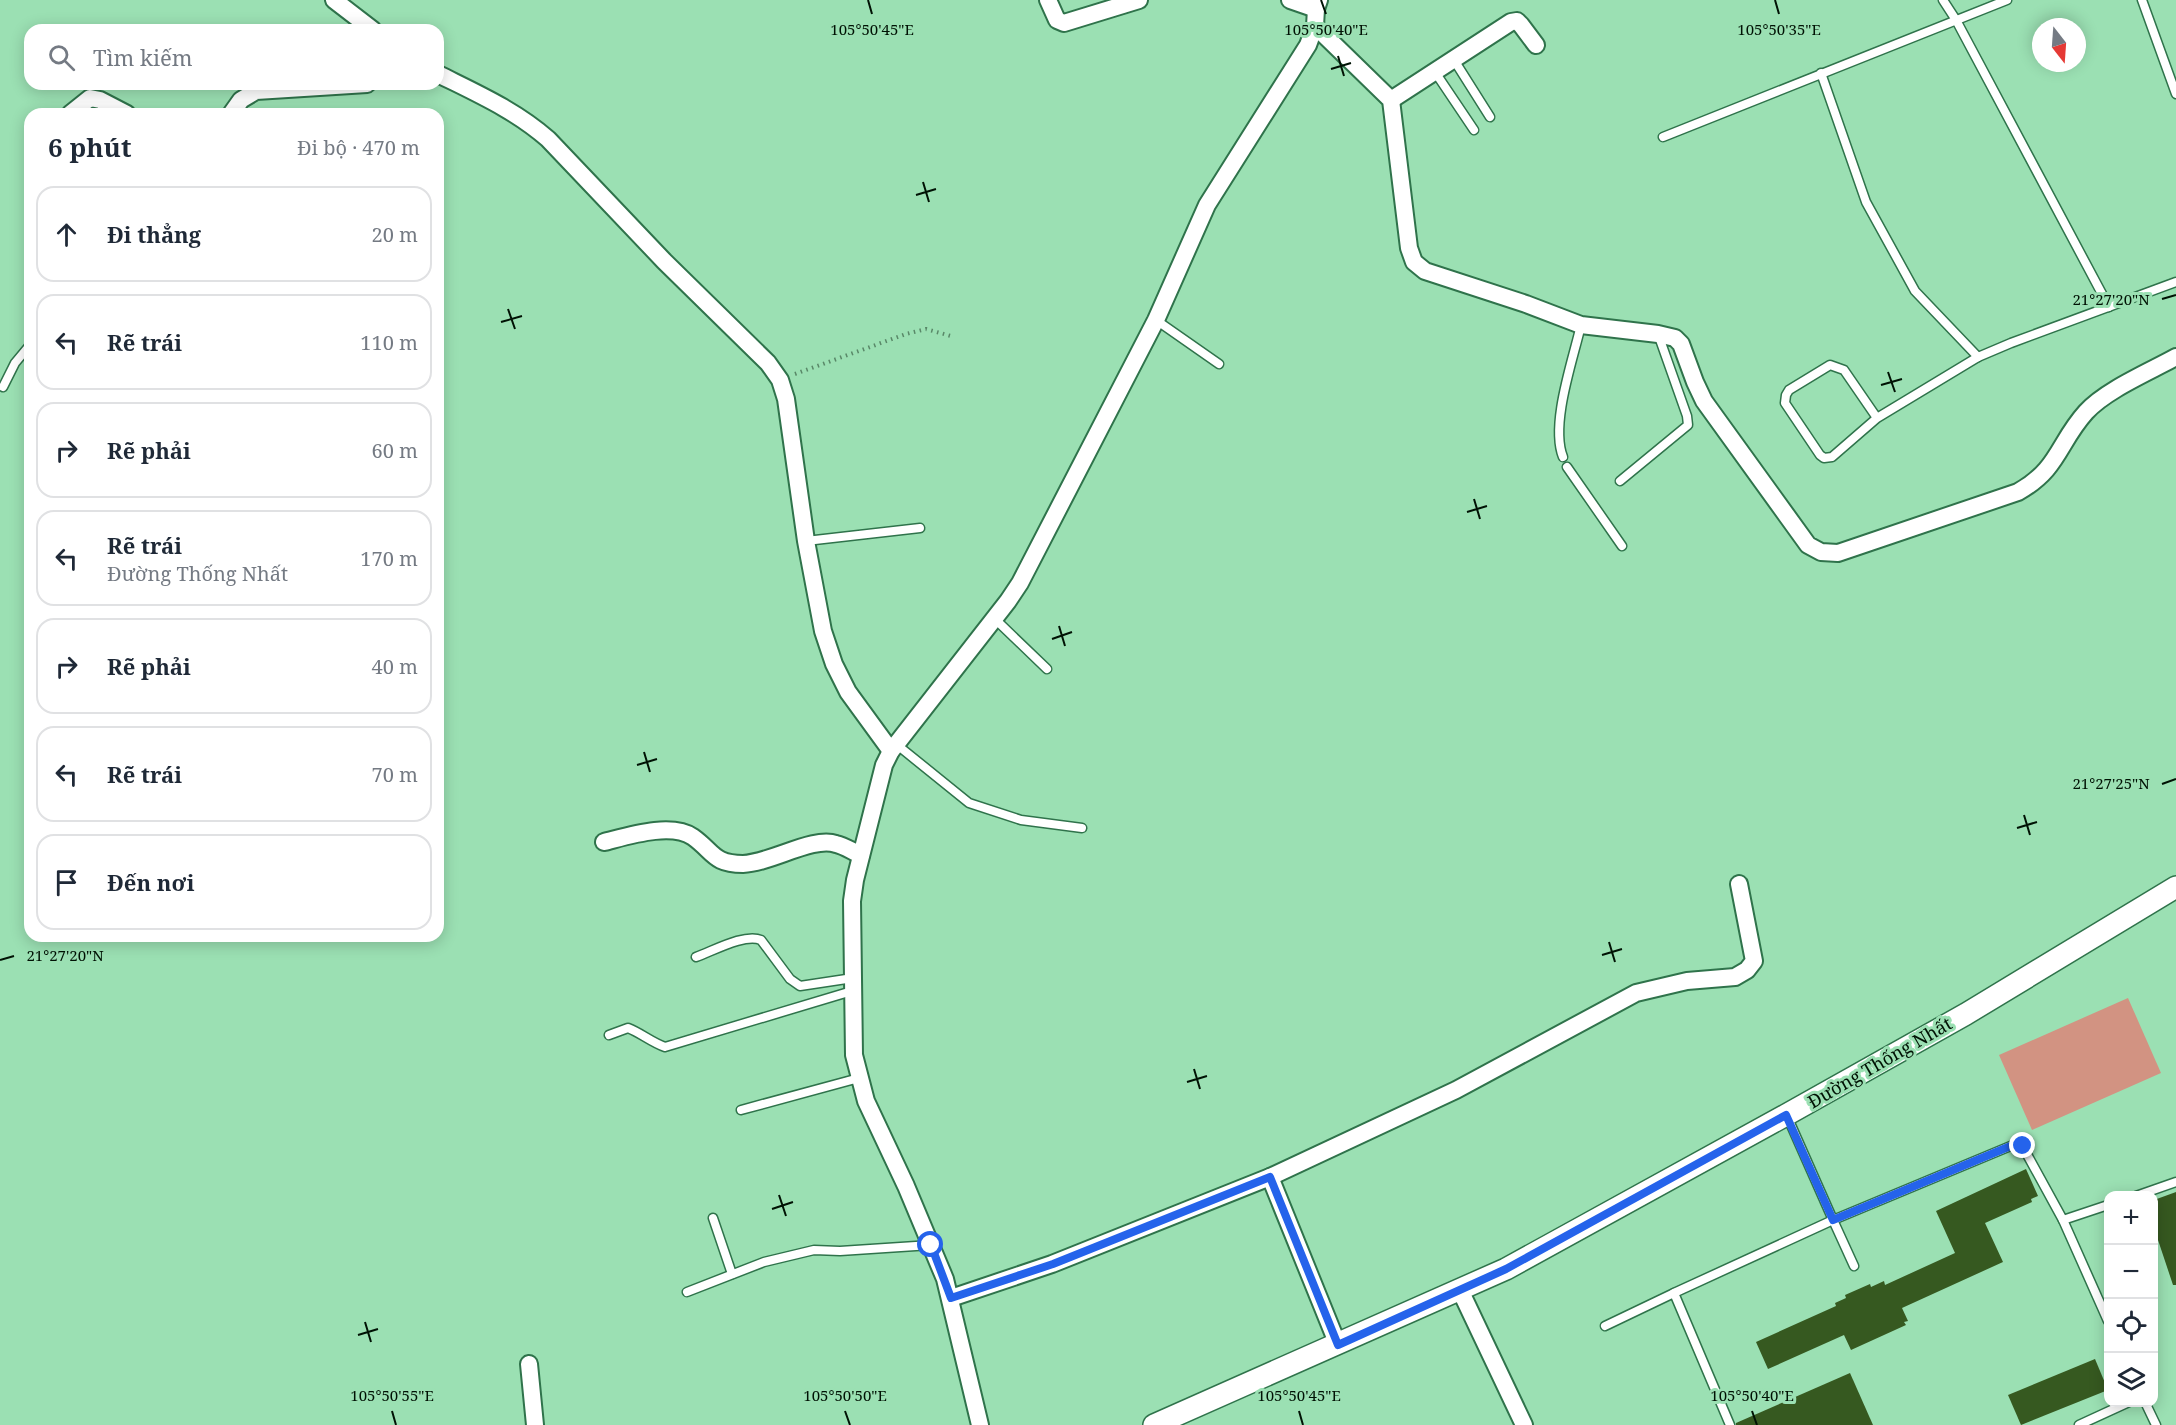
<!DOCTYPE html>
<html lang="vi">
<meta charset="utf-8">
<style>
:root{--surface:#fff;--page:#f2f2f3;--text:#1f2937;--muted:#747a83;--line:#e0e1e3}
body{margin:0;font-family:"Noto Serif",serif;background:var(--page);color:var(--text)}
.controls{position:absolute;right:18px;bottom:18px;display:grid;overflow:hidden;border-radius:12px;box-shadow:0 3px 15px #0003}
.controls button{width:54px;height:54px;display:grid;place-items:center;padding:0;border:0;border-bottom:2px solid var(--line);background:var(--surface);color:var(--text);font:30px sans-serif}
.compass{position:absolute;left:2032px;top:18px;width:54px;height:54px;border-radius:50%;background:var(--surface);box-shadow:0 3px 15px #0003;rotate:163deg}
.stop{position:absolute;width:18px;height:18px;margin:-14px;border:4px solid #2563eb;border-radius:50%;background:#fff}
.stop.end{background:#2563eb;border-color:#fff;box-shadow:0 2px 6px #0008}
.list{margin:0;padding:0;list-style:none}
h2{display:flex;justify-content:space-between;align-items:center;height:78px;margin:0;padding:0 24px;font-size:26px}
h2 small{font-size:20px;font-weight:400;color:var(--muted)}
.list li{display:grid;grid-template-columns:39px 1fr auto;gap:18px;align-items:center;box-sizing:border-box;height:96px;margin:0 12px 12px;padding:0 12px;border:2px solid var(--line);border-radius:18px}
.list b{display:block;font-size:22px;white-space:nowrap}
.list p{margin:0;font-size:20px;white-space:nowrap;color:var(--muted)}
.list em{font-size:20px;font-style:normal;color:var(--muted)}
.icon{flex:none;width:33px;height:33px;fill:none;stroke:currentColor;stroke-width:2;stroke-linecap:round;stroke-linejoin:round}
.map{position:relative;flex:none;width:2176px;height:1425px;overflow:hidden}
.search{position:absolute;background:var(--surface);box-shadow:0 3px 15px #0003;left:24px;top:24px;width:420px;height:66px;display:flex;align-items:center;gap:15px;box-sizing:border-box;padding:0 21px;border-radius:18px;color:var(--muted);font-size:22px}
.panel{position:absolute;background:var(--surface);box-shadow:0 3px 15px #0003;left:24px;top:108px;width:420px;height:834px;border-radius:18px}
.map>svg:first-child{display:block}
.green{fill:#d29382}
.building{fill:#365920}
.lines{fill:none;stroke-linecap:round;stroke-linejoin:round}
.service-casing{stroke:#2f734b;stroke-width:11}
.minor-casing{stroke:#2f734b;stroke-width:20}
.tertiary-casing{stroke:#2f734b;stroke-width:24}
.path{stroke:#598868;stroke-width:4;stroke-dasharray:1.5 4.5;stroke-linecap:butt}
.service{stroke:#fff;stroke-width:8}
.minor{stroke:#fff;stroke-width:16}
.tertiary{stroke:#fff;stroke-width:21}
.route{stroke:#2563eb;stroke-width:8}
.ticks{fill:none;stroke:#001204;stroke-width:2}
.labels{text-anchor:middle;stroke-width:6;stroke-linejoin:round;paint-order:stroke}
.street-label{font-size:18px;fill:#001204;stroke:#9be0b3}
.ticks-label{font-size:15px;text-anchor:middle;fill:#001204;stroke:#9be0b3;stroke-width:6;stroke-linejoin:round;paint-order:stroke}
</style>
<div class="map">
<svg width="2176" height="1425" viewBox="0 0 2176 1425">
<rect width="100%" height="100%" fill="#9be0b3"/>
<polygon class="green" points="2128,998 2161,1073 2032,1130 1999,1055"/>
<g class="building">
<polygon points="2026,1169 2038,1196 2031,1199 2032,1202 1985,1223 2003,1262 1902,1308 1908,1321 1904,1322 1906,1325 1851,1350 1844,1335 1768,1369 1756,1342 1836,1306 1835,1303 1846,1298 1845,1295 1870,1284 1871,1287 1884,1281 1885,1285 1955,1253 1936,1211"/>
<polygon points="2176,1192 2176,1285 2173,1285 2154,1228 2154,1200"/>
<polygon points="2095,1359 2108,1390 2021,1425 2008,1395"/>
<polygon points="1850,1373 1873,1425 1736,1425 1736,1423"/>
</g>
<g class="lines">
<g class="service-casing">
<g id="service">
<polyline points="1943,0 1956,20 2109,307"/>
<polyline points="2142,0 2176,94"/>
<polyline points="1454,60 1490,117"/>
<polyline points="1435,72 1474,130"/>
<polyline points="1821,73 1866,202 1915,291 1978,357"/>
<polyline points="1663,137 2007,0"/>
<polyline points="1156,320 1219,364"/>
<polyline points="3,387 15,363 30,345"/>
<polyline points="1877,418 1844,370 1830,365 1789,390 1786,395 1785,403 1820,455 1824,458 1832,457 1877,418 1978,357 2011,343 2176,282"/>
<path d="M1563,457C1550,424 1573,360 1581,325"/>
<polyline points="1567,467 1622,546"/>
<polyline points="1620,481 1688,425 1687,416 1658,334"/>
<polyline points="806,541 920,528"/>
<polyline points="995,619 1047,669"/>
<polyline points="896,744 969,803 1021,820 1082,828"/>
<path d="M696,957C713,951 745,933 761,940L790,979L800,986L853,978"/>
<path d="M609,1035L628,1028C641,1033 651,1042 665,1047L852,991"/>
<polyline points="741,1110 859,1078"/>
<polyline points="1787,1116 1833,1220 2013,1145 2023,1147 2063,1220 2108,1321"/>
<polyline points="2136,1196 2176,1182"/>
<polyline points="713,1218 732,1274"/>
<polyline points="2063,1220 2108,1205"/>
<polyline points="687,1292 764,1262 814,1250 840,1251 931,1245"/>
<polyline points="1605,1326 1674,1293"/>
<polyline points="2145,1402 2156,1425"/>
<polyline points="1730,1425 1674,1293 1833,1220 1854,1266"/>
<polyline points="2079,1425 2129,1402"/>
</g>
</g>
<g class="minor-casing">
<g id="minor">
<polyline points="334,0 373,30"/>
<polyline points="1048,0 1057,20 1064,23 1139,0"/>
<polyline points="1290,0 1316,9"/>
<path d="M1315,26L1391,100L1409,248L1414,262L1425,271L1526,304L1581,325L1658,334L1675,338L1681,344L1695,382L1704,401L1808,545L1821,552L1838,553L2018,492C2059,469 2058,443 2086,412C2106,390 2149,372 2176,357"/>
<path d="M438,74C476,93 515,110 548,139L664,261L768,363L780,380L786,399L806,541L823,631L834,664L848,692L891,751"/>
<polyline points="1391,100 1511,22 1517,21 1521,25 1536,45"/>
<polyline points="70,114 90,98 100,100 127,114"/>
<polyline points="231,114 241,100 256,91 367,84"/>
<path d="M604,842C628,836 671,822 693,837C714,852 713,864 743,864C771,863 813,836 836,844C845,846 853,852 861,855"/>
<polyline points="1270,1177 1338,1345"/>
<polyline points="1460,1290 1524,1425"/>
<polyline points="951,1298 1052,1264 1270,1177 1456,1090 1636,993 1687,981 1735,977 1747,970 1754,961 1739,884"/>
<polyline points="529,1364 535,1425"/>
<polyline points="980,1425 945,1279 906,1186 866,1101 854,1055 852,901 855,880 884,765 891,751 1008,601 1020,583 1156,320 1207,205 1308,45 1315,26 1316,9 1319,0"/>
</g>
</g>
<g class="tertiary-casing">
<polyline id="tertiary" points="1154,1425 1506,1269 1786,1115 1966,1014 2176,887"/>
</g>
<polyline class="path" points="795,374 906,334 926,329 951,336"/>
<use href="#service" class="service"/>
<use href="#minor" class="minor"/>
<use href="#tertiary" class="tertiary"/>
</g>
<g class="lines">
<polyline class="route" points="931,1245 951,1298 1053,1264 1270,1177 1338,1345 1506,1269 1786,1115 1833,1220 2013,1145 2023,1146"/>
</g>
<path class="ticks" d="M868,0L872,14M1321,0L1326,14M1775,0L1779,14M1338,56L1344,76M1331,69L1351,63M923,182L929,202M916,195L936,189M2162,299L2176,295M508,309L515,329M501,322L522,316M1888,372L1895,392M1881,385L1902,379M1474,499L1480,519M1467,512L1487,506M1059,626L1065,646M1052,639L1072,632M644,752L650,772M637,765L657,759M2162,784L2176,779M2024,815L2030,835M2017,828L2037,822M1609,942L1615,962M1602,955L1622,949M0,960L14,956M1194,1069L1200,1089M1187,1082L1207,1076M779,1195L786,1216M772,1209L793,1202M365,1322L371,1342M358,1335L378,1329M392,1411L396,1425M845,1411L850,1425M1299,1411L1303,1425M1752,1411L1757,1425"/>
<g class="labels">
<g class="street-label">
<text transform="translate(1880 1063) rotate(-30)" y="6">Đường Thống Nhất</text>
</g>
</g>
<g class="ticks-label">
<text x="872" y="35">105°50'45"E</text>
<text x="1326" y="35">105°50'40"E</text>
<text x="1779" y="35">105°50'35"E</text>
<text x="2111" y="305">21°27'20"N</text>
<text x="2111" y="789">21°27'25"N</text>
<text x="65" y="961">21°27'20"N</text>
<text x="392" y="1401">105°50'55"E</text>
<text x="845" y="1401">105°50'50"E</text>
<text x="1299" y="1401">105°50'45"E</text>
<text x="1752" y="1401">105°50'40"E</text>
</g>
</svg>
<div class="controls">
<button>+</button>
<button>−</button>
<button><svg class="icon" aria-label="locate" viewBox="0 0 24 24"><circle cx="12" cy="12" r="6"/><path d="M12 2v4M12 18v4M2 12h4M18 12h4"/></svg></button>
<button><svg class="icon" aria-label="layers" viewBox="0 0 24 24"><path d="M12 4l9 5-9 5-9-5zM3 14l9 5 9-5"/></svg></button>
</div>
<svg class="compass" viewBox="-18 -18 36 36"><path d="M0-13l5 13h-10z" fill="#e53935"/><path d="M0 13l5-13h-10z" fill="#747a83"/></svg>
<div class="stop" style="left:931px;top:1245px"></div>
<div class="stop end" style="left:2023px;top:1146px"></div>
<div class="search"><svg class="icon" aria-label="search" viewBox="0 0 24 24"><circle cx="10" cy="10" r="6"/><path d="M15 15l6 6"/></svg>Tìm kiếm</div>
<section class="panel">
<h2>6 phút<small>Đi bộ · 470 m</small></h2>
<ul class="list">
<li><svg class="icon" aria-label="ahead" viewBox="0 0 24 24"><path d="M12 20V5M6 11l6-6 6 6"/></svg><div><b>Đi thẳng</b></div><em>20 m</em></li>
<li><svg class="icon" aria-label="left" viewBox="0 0 24 24"><path d="M17 20v-9H6M10 6l-5 5 5 5"/></svg><div><b>Rẽ trái</b></div><em>110 m</em></li>
<li><svg class="icon" aria-label="right" viewBox="0 0 24 24"><path d="M7 20v-9h11M14 6l5 5-5 5"/></svg><div><b>Rẽ phải</b></div><em>60 m</em></li>
<li><svg class="icon" aria-label="left" viewBox="0 0 24 24"><path d="M17 20v-9H6M10 6l-5 5 5 5"/></svg><div><b>Rẽ trái</b><p>Đường Thống Nhất</p></div><em>170 m</em></li>
<li><svg class="icon" aria-label="right" viewBox="0 0 24 24"><path d="M7 20v-9h11M14 6l5 5-5 5"/></svg><div><b>Rẽ phải</b></div><em>40 m</em></li>
<li><svg class="icon" aria-label="left" viewBox="0 0 24 24"><path d="M17 20v-9H6M10 6l-5 5 5 5"/></svg><div><b>Rẽ trái</b></div><em>70 m</em></li>
<li><svg class="icon" aria-label="arrive" viewBox="0 0 24 24"><path d="M6 21V4h12l-3 4 3 4H6"/></svg><div><b>Đến nơi</b></div></li>
</ul>
</section>
</div>
